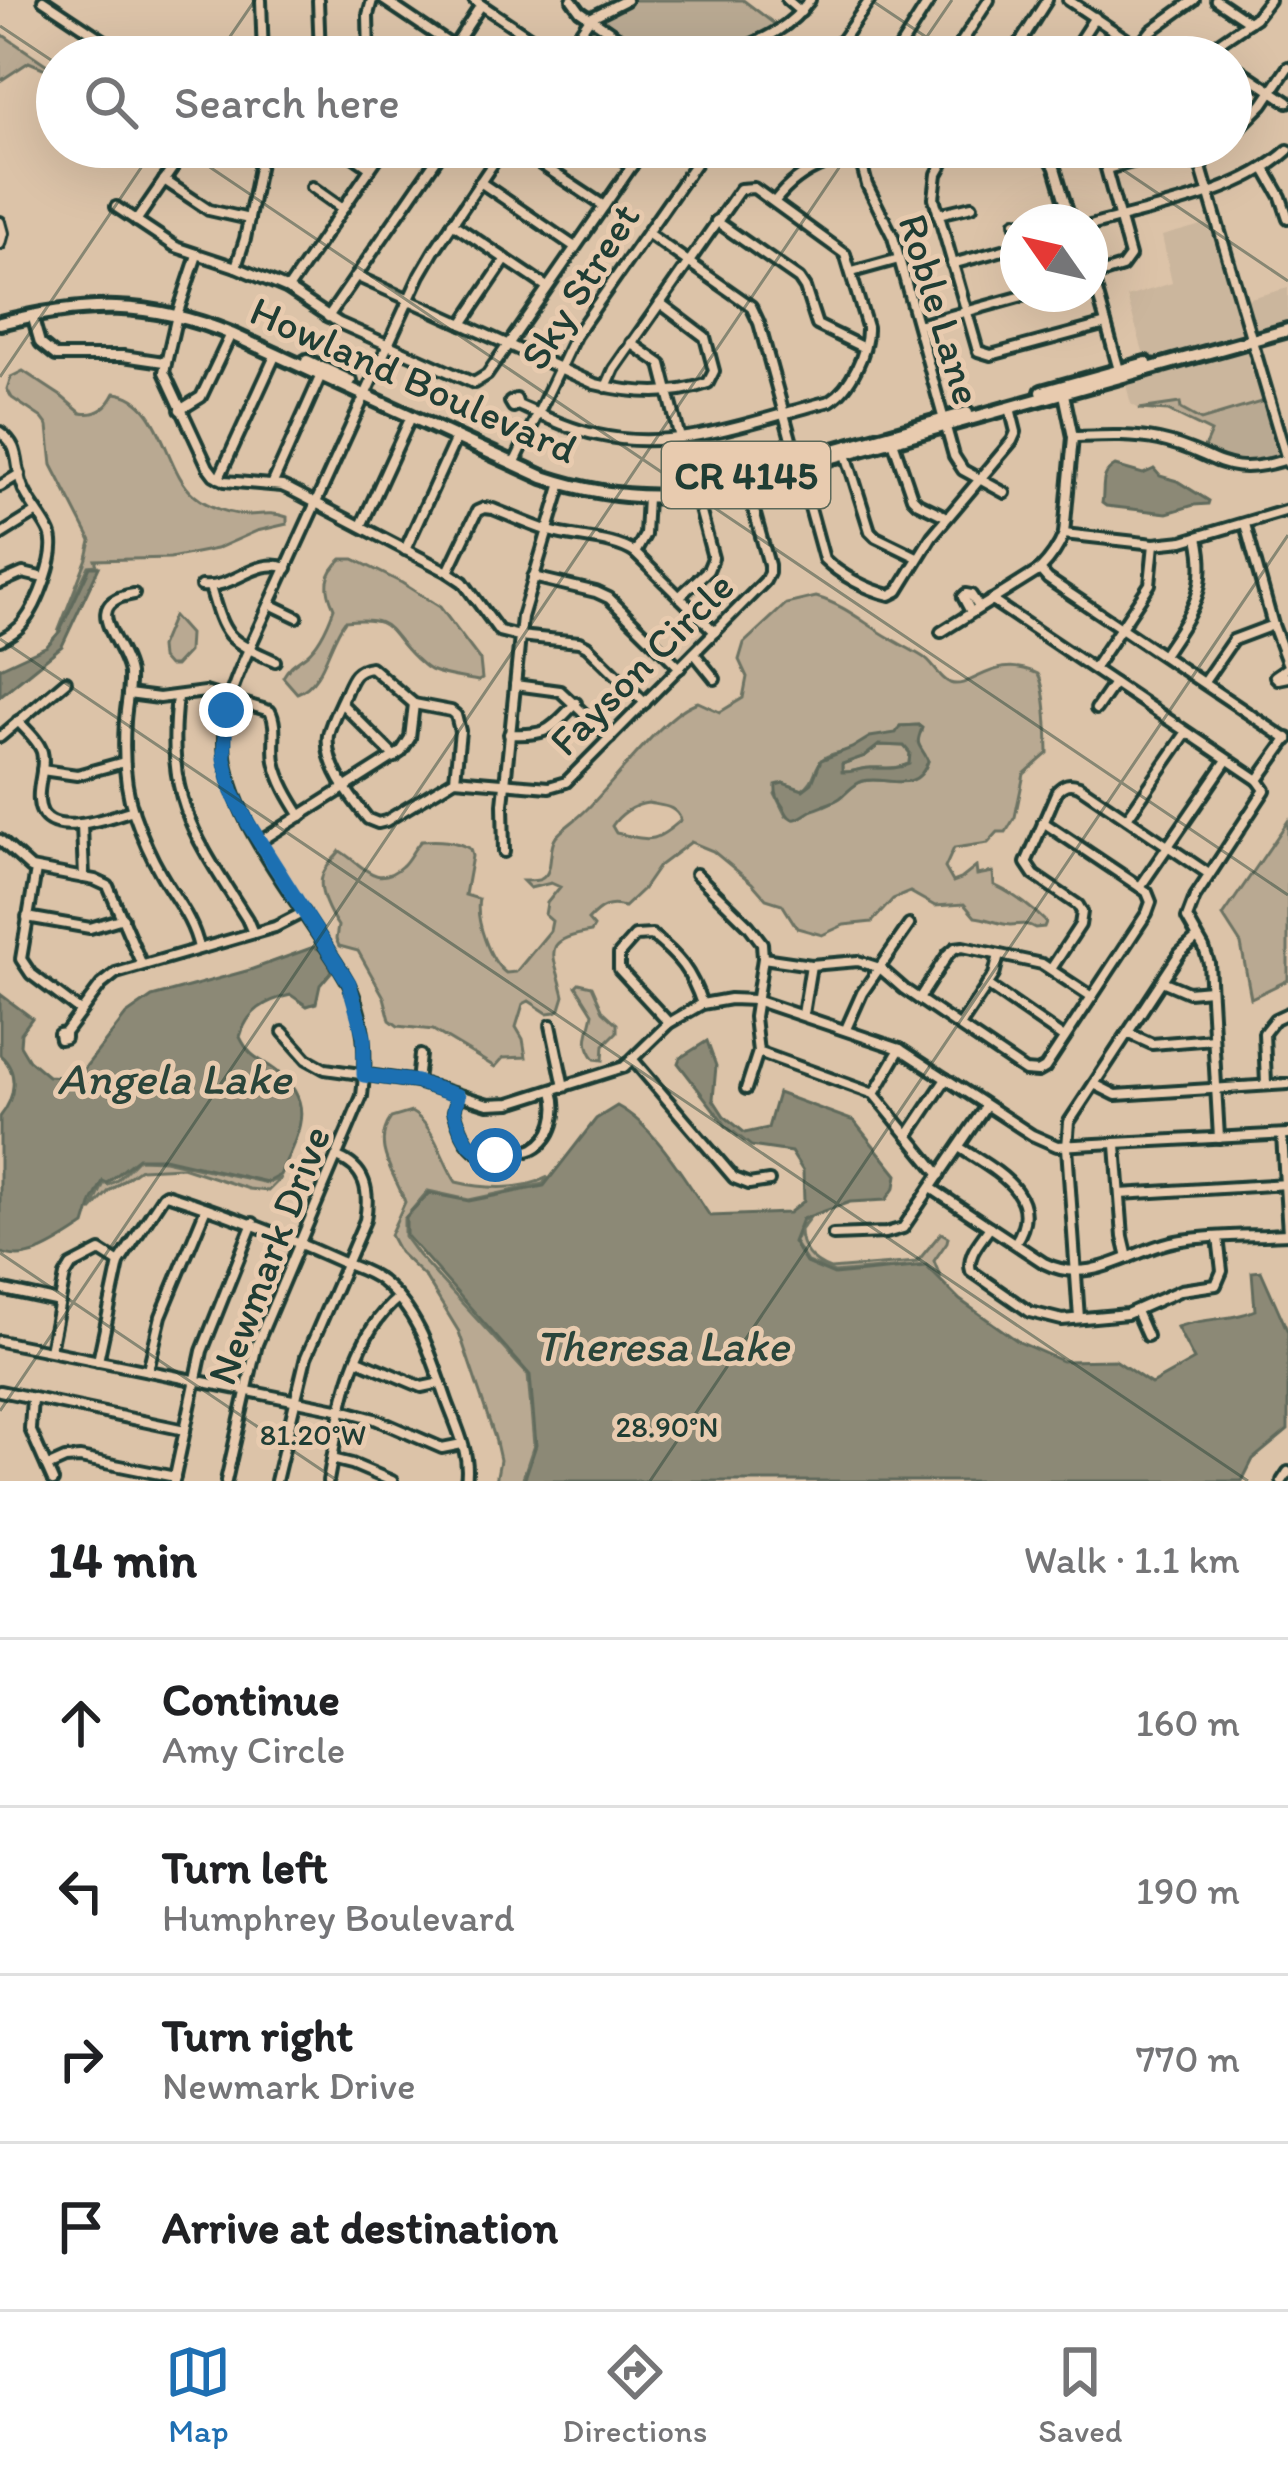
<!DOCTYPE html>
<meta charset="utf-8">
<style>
:root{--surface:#fff;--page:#f6f6f6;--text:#202124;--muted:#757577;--line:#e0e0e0;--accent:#1f6fb2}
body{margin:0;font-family:Itim,sans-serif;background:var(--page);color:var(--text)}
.compass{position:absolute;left:1000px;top:204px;width:108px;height:108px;border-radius:50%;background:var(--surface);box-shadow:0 12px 48px #0002;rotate:304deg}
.stop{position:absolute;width:36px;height:36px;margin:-27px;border:9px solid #1f6fb2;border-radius:50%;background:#fff}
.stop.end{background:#1f6fb2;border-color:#fff;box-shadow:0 3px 12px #0008}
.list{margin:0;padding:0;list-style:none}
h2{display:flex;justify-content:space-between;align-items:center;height:156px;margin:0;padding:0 48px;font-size:51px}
h2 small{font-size:39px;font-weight:400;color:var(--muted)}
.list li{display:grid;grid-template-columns:78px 1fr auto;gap:36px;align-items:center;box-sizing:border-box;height:168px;padding:0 48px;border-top:3px solid var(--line)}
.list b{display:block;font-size:45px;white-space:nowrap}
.list p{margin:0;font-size:39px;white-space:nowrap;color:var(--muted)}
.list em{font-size:39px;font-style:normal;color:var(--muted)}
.icon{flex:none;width:66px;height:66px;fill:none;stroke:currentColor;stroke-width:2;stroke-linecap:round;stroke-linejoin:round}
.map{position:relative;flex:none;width:1288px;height:1481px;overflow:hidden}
.search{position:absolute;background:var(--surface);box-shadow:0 12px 48px #0002;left:36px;right:36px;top:36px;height:132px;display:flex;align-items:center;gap:30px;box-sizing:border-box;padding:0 42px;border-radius:66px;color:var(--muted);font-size:45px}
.sheet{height:828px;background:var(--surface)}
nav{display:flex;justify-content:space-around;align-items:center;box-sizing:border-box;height:168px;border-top:3px solid var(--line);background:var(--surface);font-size:33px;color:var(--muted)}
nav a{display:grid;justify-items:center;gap:6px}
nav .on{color:var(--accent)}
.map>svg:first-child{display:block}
.built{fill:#cbb69d}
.green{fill:#b9a992;stroke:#6c7363;stroke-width:3;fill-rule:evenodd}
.water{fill:#8c8976;stroke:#606b5c;stroke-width:3;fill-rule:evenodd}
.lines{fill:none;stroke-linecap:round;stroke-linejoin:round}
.minor-casing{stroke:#1f3d34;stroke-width:16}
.major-casing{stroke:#1f3d34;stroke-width:20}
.minor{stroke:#e8cbaf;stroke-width:8}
.major{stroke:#e8cbaf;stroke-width:10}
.route{stroke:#1f6fb2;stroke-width:15}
.ticks{fill:none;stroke:#1f3d34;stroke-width:3;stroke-opacity:0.45}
.labels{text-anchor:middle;stroke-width:10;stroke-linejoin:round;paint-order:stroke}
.shield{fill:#e8cbaf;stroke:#5b6859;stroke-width:3}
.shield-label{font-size:39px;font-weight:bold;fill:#1f3d34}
.street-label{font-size:42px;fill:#1f3d34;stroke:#e8cbaf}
.water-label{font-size:45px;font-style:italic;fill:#2a453b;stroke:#e8cbaf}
.ticks-label{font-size:30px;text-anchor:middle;fill:#1f3d34;stroke:#e8cbaf;stroke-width:10;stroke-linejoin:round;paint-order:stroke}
</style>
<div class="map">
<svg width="1288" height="1481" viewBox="0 0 1288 1481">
<rect width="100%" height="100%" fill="#dcc3a8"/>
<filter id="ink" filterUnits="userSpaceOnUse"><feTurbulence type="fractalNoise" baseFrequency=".00833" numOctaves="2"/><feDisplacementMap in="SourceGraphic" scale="24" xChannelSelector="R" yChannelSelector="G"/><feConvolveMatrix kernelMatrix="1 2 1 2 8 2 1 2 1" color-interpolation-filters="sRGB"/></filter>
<g filter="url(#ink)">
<g class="built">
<polygon points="1216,221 1247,334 1168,355 1167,353 1145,358 1127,297 1172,283 1162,236"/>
<polygon points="1288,288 1288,322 1252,331 1243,300"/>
<polygon points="1249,342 1264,401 1201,420 1181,409 1179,403 1139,409 1131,404 1125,381 1171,370 1171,365"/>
</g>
<g class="green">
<polygon points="630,0 743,0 780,28 718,57 651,57 596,20 607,11"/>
<polygon points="0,33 53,69 43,68 29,62 0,81"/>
<path d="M23,371L61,396L81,413C97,416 108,407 115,393C163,398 164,471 195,496C208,507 232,515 249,515C264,514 273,512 287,517V524L257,531L216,549L170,558L95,560L97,565L89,566L58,632L87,558L91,541L52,465L48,426L42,418L12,398L7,389L11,377Z"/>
<path d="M1264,401L1282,455C1253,466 1230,463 1203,450L1211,432L1168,411L1139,409L1180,403L1181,409L1201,420Z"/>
<path d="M342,559H354L402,583L440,607L480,660L482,679L478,681C463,678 444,676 430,670C425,668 420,662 415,658C385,629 394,616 345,621C328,643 324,684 297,693L283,677C290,665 295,663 306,655C320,644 328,625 334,608C325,589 324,574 342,559Z"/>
<path d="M816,597C845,605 865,624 890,638C901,645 912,650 923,657C933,663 939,678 950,683C971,691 994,652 1038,674C1046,687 1048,735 1048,753L1024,774L1015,817L1006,832H998L988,843L954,848L945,868L953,882L961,879L976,867L977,875L993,872L994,885C1013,894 1031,907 1046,922L1044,927L1035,928C1025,922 1021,925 1010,925C998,924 987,918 975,917L964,904L935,906L910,892L893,899L872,922L844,925L822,935L797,928L782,904L766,899L752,883L713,851L691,842L659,866L643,889L624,907C609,902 600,907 588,920L594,927L591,932C537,940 555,955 564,996L560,1009L556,1012L547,1013L529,1001L523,1004L516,1027L523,1039L526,1057L503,1058L495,1067L433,1030L398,1026L390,1020L384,997L358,951L339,946L336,939L338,926C330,914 318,892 322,877C323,869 335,858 340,851C362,864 376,890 402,866C409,860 413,849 421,841C438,840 455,840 470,849L472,856L465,895L479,899C475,919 489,961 506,973L516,972L550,931L552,921L545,915L547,903L560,887L551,883L530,888L523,881C527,881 538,881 541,879C555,872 547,849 556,837C564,827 575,821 584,812C612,786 664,712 698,702L720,712L743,698L747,677L739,660L744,643L786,604ZM918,725L921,732L917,736L920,750L928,761C914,798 883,772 858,783C847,789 852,788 842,796C827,807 805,813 786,816L775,794L783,783L802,790C817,780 813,768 823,759C830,752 843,753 851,749C867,741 879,738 897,733L900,726ZM648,803C662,806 676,805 681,820C653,845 650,840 616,833L612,826C620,814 633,805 648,803Z"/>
<polygon points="173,616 189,634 188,652 175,666 168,666 161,658 160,647"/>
<path d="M879,745L904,746L910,753L909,764C894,770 885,767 870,768C859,768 853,773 842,772V764L865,756Z"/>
<polygon points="1288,821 1288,980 1251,998 1241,944 1223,916"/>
<path d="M579,983L592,986L603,1011L617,1024V1032L604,1045L603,1060L595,1059C581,1042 590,1032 593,1013L576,986Z"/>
<path d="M411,1112C434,1124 442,1161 456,1182C484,1189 522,1191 548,1177L543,1184L469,1200L428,1191L404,1219V1236L418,1255L528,1375L534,1445L522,1481H496L500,1460L495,1438L459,1332L426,1278L399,1252L390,1235L405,1202C395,1174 371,1146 391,1118Z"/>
<polygon points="138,1159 164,1160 267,1183 281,1178 268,1191 249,1189 182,1167 140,1169 109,1191 91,1211 104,1183 108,1185 117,1180"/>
<path d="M810,1217L800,1230C800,1249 812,1262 830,1269L917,1262L941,1233L948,1237L947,1242L934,1261L941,1279L926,1265L834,1273L807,1262L794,1242L803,1220Z"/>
</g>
<g class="water">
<path d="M1115,466L1143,474L1154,469L1160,476L1177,481L1209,501L1208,504L1194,505L1167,513L1106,506L1102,503C1105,488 1099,475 1115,466Z"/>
<polygon points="90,567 99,567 62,646 0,696 0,668 47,646 60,631"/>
<path d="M918,725L922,728C914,749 920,742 928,761C917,796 886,775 863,781C853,784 848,792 840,798C833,803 822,805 814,809C802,815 793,828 785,810C779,800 775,796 776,785L783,783L803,790L812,783L821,760L852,748L870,737L896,733L900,726ZM879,745L904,746L910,753L909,764C895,770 885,768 870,768C859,768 853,773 842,772V764L865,756Z"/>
<path d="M314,947L324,952L332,971L320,985L316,1003L307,1006L291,995C266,1000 247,1011 240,1037C251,1059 258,1057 275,1070C319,1103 297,1135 280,1175L267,1182L164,1158H138L107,1183L103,1181L92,1202L85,1225C61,1240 28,1266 0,1252V1117C15,1098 20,1072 0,1055V994L32,1018L21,1033L20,1045L29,1060L48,1076L77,1078L126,1015L152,997L250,970Z"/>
<path d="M707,1041L716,1066L713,1099L724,1116L745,1133L768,1128L778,1093L854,1121L897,1175L895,1187L886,1200L850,1202L802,1219L793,1242L806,1263L834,1275L926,1266L960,1300L1019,1342L1062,1361L1115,1360L1151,1384L1194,1360L1177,1327C1204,1317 1232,1321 1255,1310L1252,1272L1261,1271L1288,1332V1430L1253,1459L1242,1481H524L536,1445L530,1375L406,1235V1217L429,1193L469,1201L544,1186L596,1119L617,1106C655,1126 686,1181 710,1216L789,1213L804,1201L803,1171L791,1152L751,1146L727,1127L678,1063L680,1058Z"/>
</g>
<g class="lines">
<g class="minor-casing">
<g id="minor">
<polyline points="43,0 129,57"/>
<polyline points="261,0 263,57"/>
<polyline points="318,0 320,57"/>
<polyline points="384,0 454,47"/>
<polyline points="474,0 559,57"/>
<polyline points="572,0 580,11 647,57"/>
<polyline points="787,0 801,12"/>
<polyline points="1068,0 1138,47 1149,57"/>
<polyline points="1216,0 1249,22"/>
<polyline points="762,39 773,57"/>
<polyline points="369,57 368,15 372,0"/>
<polyline points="447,57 481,5"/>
<polyline points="507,57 523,33"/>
<polyline points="563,57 590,18 626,0"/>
<path d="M723,57C758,41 787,32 810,0"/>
<polyline points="830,57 870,0"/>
<polyline points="894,57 930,0"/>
<polyline points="952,57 989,0"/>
<polyline points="1011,57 1047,0"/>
<polyline points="1069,57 1095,17"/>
<polyline points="1130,57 1151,31 1194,0"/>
<polyline points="1198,57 1255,18 1269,0"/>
<polyline points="1231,64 1288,102"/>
<polyline points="1241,126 1263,104 1288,67"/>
<polyline points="340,147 370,168"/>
<polyline points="515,147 604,206"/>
<polyline points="604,147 632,166"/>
<polyline points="857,147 867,185 893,237 954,456 963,470 1005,493"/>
<polyline points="952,147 937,174 934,198 978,351 991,355 1106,324"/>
<polyline points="1044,147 1055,168 1071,222"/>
<polyline points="1195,147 1288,463"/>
<polyline points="1050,156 1066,147"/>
<polyline points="1107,169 1185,147"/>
<polyline points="1265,169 1281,197 1288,218"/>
<polyline points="164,180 209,210 249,219"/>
<polyline points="480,182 575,247"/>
<polyline points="312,187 343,209"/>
<path d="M775,201C808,158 851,157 902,147L913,148L941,162"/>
<polyline points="116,207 176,247 236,267 288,289 339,323 474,383 487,375 645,147"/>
<polyline points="938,214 972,206"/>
<polyline points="136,221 187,147"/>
<polyline points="716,221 799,279 805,288 817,325 864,348"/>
<polyline points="0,222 3,233 0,244"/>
<polyline points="1016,222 1018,229"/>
<polyline points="452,223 547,287"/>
<path d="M1090,226C1153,208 1239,195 1288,150"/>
<path d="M647,233L751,306L759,323L824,559C840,575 868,590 890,595L898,591L932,536L1012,441L1016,432L1010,408"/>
<polyline points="197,255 177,315 164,372 208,467 214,475 225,481 282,486 291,490 448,572 463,582 499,631 519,636 579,642 587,646 645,703"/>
<polyline points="952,264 1018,246"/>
<polyline points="236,267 245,239 263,147"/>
<polyline points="852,272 899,259"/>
<path d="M356,276L595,384C631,393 672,396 708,383L714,371L705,337L660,303"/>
<polyline points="1090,277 1122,267 1130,256 1100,147"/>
<polyline points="1093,277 1119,370"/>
<polyline points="288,289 385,147"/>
<polyline points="32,315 40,343 56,356 123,356 164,362"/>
<polyline points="328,317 445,147"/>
<polyline points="462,324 506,259"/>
<polyline points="918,325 1030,294"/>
<polyline points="631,343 661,364 680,438"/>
<path d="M518,405L516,399L510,402L513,407L518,405C545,417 570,429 598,435C676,453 755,420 830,401C851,388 868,351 867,327L845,254L754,188L740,189L614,369L606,387"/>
<polyline points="180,410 201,397 231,334"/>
<path d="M0,432C20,446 15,461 21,482C26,501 42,515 50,533C59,553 37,606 23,623C17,631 9,635 0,640"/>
<path d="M1073,437C1102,436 1130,434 1159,440C1217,452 1221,481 1287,459"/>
<polyline points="893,441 912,497 918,503 947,517"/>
<polyline points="846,454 870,531 876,537 917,557"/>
<polyline points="514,464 575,336 707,147"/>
<polyline points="219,478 276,354"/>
<polyline points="272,485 321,375"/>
<polyline points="0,486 20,474"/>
<polyline points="1245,524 1273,625 1288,665"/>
<polyline points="361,526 411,417"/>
<polyline points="1064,534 1154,544 1183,541 1288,510"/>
<polyline points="0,535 37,512"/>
<polyline points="405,550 456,438"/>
<polyline points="635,553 645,535 647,497"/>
<polyline points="1040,570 1048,579 1288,740"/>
<path d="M448,572L477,511L484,508L493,509C511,516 530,525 549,531C576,539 613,538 635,553L715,632"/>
<polyline points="533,577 596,592 609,598 680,668"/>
<polyline points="0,583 23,573 44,578"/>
<path d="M201,586C233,590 256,556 287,568"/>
<path d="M210,587C225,639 226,639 275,661"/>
<path d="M134,594C76,603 126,644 129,674C130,690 126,705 125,721C123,751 124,785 134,814C141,834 150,855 161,874C175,899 193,919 199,948"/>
<polyline points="679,597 708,570 713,558 696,494"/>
<polyline points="991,600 1258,780"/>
<polyline points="270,604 297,617"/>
<polyline points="971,612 963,597 966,594 971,595 979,607"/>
<path d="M941,632L1040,570C1051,559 1058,549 1064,534L1073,437L1064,394"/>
<polyline points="694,653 715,679"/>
<path d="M1163,655C1191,613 1210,589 1198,537"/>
<polyline points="1288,667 1275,676 1278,679 1288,677"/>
<polyline points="1094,668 1150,584 1154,544"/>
<polyline points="1204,682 1233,640 1273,625"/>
<polyline points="515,685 560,691 610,738"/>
<path d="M128,694L159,698L205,692L270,711C278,726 272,743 275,761C279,781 290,799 301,816"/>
<path d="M177,697C165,800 195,837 247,919L253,933"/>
<polyline points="341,703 395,757"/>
<polyline points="1096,709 1114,683"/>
<path d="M18,721C26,730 39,741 42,752C46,768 37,785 39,801C42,844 110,817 133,810"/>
<path d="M509,734C549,736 549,730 576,703"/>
<polyline points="0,737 66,681"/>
<polyline points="42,770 77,775 124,762"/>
<path d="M455,779L460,731L456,715L451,711L414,704L371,667C355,669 352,677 346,691C340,705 331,720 328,735C324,764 351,798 368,819L378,823L386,821L455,779L549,787L566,782L765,581L769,573V565L746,482"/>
<polyline points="1258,780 1288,738"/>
<polyline points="1127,818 1186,733"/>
<polyline points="82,825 84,878"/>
<polyline points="0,840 31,868 95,880 108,886 142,965"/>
<polyline points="259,842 401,752 410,738 414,704"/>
<polyline points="504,852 503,804 522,617 562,483"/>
<polyline points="36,870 21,959 31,974 80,1011"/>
<polyline points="696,874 749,926 762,943 763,958 754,1017 758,1052 746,1089"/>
<polyline points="1140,887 1227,760"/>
<polyline points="27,917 90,928 123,918"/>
<polyline points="763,958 811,965 858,961 880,968 904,989 1025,1071 1038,1072 1045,1068 1147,913 1151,902 1147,892 1140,887 1043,822"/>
<path d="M1051,969L1080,925L1082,912L1078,905L1034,875L1026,863L1057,791C1064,784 1069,782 1079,786L1209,874"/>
<polyline points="1162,981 1188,992 1210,990"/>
<polyline points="987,985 1064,1038"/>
<polyline points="919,999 948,954 955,948 963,947 1042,964 1092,997"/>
<polyline points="803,1014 811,965"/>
<path d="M669,1023L619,969V954L635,936L652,935C679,957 691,971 702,1004"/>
<polyline points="551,1025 564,1087"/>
<polyline points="960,1026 994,975 999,955"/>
<polyline points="846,1029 862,993 909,925"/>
<polyline points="283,1032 307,1059 325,1069 417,1082 488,1104 510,1103 624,1067 669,1023 702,1004 730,999 755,1000 900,1049 1032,1135 1057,1146 1288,1134"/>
<polyline points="65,1033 65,1038 60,1039 59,1034 65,1033 101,985 116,973 275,927 304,912"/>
<polyline points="1128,1033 1152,1044 1213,1039"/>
<polyline points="758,1052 874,1094 940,1175"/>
<polyline points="634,1061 734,1178 749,1184 769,1181"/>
<polyline points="417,1082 420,1055"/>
<polyline points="1094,1084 1116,1095 1288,1084"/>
<polyline points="1266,1085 1264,1033 1275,1019 1288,1013"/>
<polyline points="874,1094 900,1049"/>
<path d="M458,1096L454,1111C458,1123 465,1146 477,1152C485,1156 496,1155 505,1154C514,1153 525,1153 533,1149C554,1138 559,1111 553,1091"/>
<polyline points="1282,1135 1288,1233"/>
<polyline points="908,1136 946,1079"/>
<polyline points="1219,1138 1209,963 1204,948 1187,918 1195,897 1265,790 1258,780"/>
<polyline points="1116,1145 1123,1237 1128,1258"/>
<path d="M959,1147C993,1170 1047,1194 1015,1243"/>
<path d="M931,1188L1044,1263C1093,1288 1136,1246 1182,1240C1217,1235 1253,1236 1288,1234"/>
<polyline points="1120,1194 1288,1184"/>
<path d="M990,1227C981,1241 966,1255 971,1271L1030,1312L1062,1320L1127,1314L1181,1290L1216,1285L1222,1271L1218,1237"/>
<polyline points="833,1235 886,1233 903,1228 986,1106"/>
<polyline points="0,1289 60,1302"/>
<polyline points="1136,1311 1147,1336"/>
<polyline points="1079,1318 1067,1147 1069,1122 1180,953 1197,938"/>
<polyline points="0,1341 342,1410 375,1419 442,1448 462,1444"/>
<polyline points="50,1350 65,1276 71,1266 100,1251 119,1263"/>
<polyline points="358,1360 422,1387 441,1383"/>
<path d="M98,1361L119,1263L163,1196L166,1194C225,1213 282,1235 339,1261C353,1267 369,1271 381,1281C419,1311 432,1358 447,1401C456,1426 471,1454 466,1481"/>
<polyline points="148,1370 161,1316 206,1208"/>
<polyline points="0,1391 185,1430"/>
<polyline points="32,1398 30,1429 53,1481"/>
<polyline points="332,1459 352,1464 392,1481"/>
<polyline points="47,1467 65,1459 80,1458 175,1477"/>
<polyline points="174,1481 202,1351 253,1223"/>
<path d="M226,1481L257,1344L362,1096C366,1062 366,1030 354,996C347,976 333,959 322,941C285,883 222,807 224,737C224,705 236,678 249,649L420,275L434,251L504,147"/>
<path d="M276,1481L306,1357L365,1220C370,1191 366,1168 337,1157"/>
<path d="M328,1481C340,1420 347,1340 398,1298"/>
<polyline points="1282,1481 1288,1472"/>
</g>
</g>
<g class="major-casing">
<g id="major">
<path d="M0,323C84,302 149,300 231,334L543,477C600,496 660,503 718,489L1288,330"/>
<polyline points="307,361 350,381"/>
<polyline points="1042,392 1146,363"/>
<polyline points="777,466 967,413"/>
<polyline points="671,489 736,477"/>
</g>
</g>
<use href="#minor" class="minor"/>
<use href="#major" class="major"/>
</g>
</g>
<g class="lines" filter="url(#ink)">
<path class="route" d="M226,710L224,758L232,792L248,823L349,983L364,1037V1075L417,1082L458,1096L454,1111C463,1136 466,1152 495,1155"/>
</g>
<path class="ticks" d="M871,0L956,57M0,26L57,64M216,57L255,0M913,57L952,0M180,147L1288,895M1089,147L1288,281M0,377L155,147M0,639L1248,1481M0,1253L338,1481M0,1411L853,147M650,1481L1288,535"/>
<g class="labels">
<rect class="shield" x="662" y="442" width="168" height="66" rx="9"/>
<g class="shield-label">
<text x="746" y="489">CR 4145</text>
</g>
<g class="street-label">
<text transform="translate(579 286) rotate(-58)" y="15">Sky Street</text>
<text transform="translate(941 309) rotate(73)" y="15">Roble Lane</text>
<text transform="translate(414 379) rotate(24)" y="15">Howland Boulevard</text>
<text transform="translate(641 663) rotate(-45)" y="15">Fayson Circle</text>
<text transform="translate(268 1255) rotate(-69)" y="15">Newmark Drive</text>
</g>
<g class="water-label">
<text x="174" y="1094">Angela Lake</text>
<text x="662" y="1361">Theresa Lake</text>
</g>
</g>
<g class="ticks-label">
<text x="667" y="1437">28.90°N</text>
<text x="313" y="1445">81.20°W</text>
</g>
</svg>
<svg class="compass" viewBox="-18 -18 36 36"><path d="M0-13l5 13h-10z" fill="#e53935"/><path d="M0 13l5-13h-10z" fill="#757577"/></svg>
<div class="stop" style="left:495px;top:1155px"></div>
<div class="stop end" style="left:226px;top:710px"></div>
<div class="search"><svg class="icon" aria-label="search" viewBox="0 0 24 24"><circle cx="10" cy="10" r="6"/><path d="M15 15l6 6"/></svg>Search here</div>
</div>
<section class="sheet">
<h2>14 min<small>Walk · 1.1 km</small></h2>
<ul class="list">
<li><svg class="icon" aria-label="ahead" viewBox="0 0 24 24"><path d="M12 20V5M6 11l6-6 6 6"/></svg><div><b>Continue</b><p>Amy Circle</p></div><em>160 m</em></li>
<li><svg class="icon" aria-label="left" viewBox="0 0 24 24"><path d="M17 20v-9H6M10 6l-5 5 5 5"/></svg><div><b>Turn left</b><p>Humphrey Boulevard</p></div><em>190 m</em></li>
<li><svg class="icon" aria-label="right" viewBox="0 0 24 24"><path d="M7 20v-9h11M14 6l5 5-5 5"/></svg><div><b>Turn right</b><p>Newmark Drive</p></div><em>770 m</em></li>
<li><svg class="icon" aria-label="arrive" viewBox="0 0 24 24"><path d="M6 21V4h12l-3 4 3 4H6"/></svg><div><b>Arrive at destination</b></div></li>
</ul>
</section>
<nav>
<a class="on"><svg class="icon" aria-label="map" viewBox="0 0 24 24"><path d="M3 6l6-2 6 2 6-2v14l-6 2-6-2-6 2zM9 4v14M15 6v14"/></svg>Map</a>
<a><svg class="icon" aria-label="directions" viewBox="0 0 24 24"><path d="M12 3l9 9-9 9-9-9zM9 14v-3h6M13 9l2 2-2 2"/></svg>Directions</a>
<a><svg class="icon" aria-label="saved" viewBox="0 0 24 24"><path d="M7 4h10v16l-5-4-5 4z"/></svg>Saved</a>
</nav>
